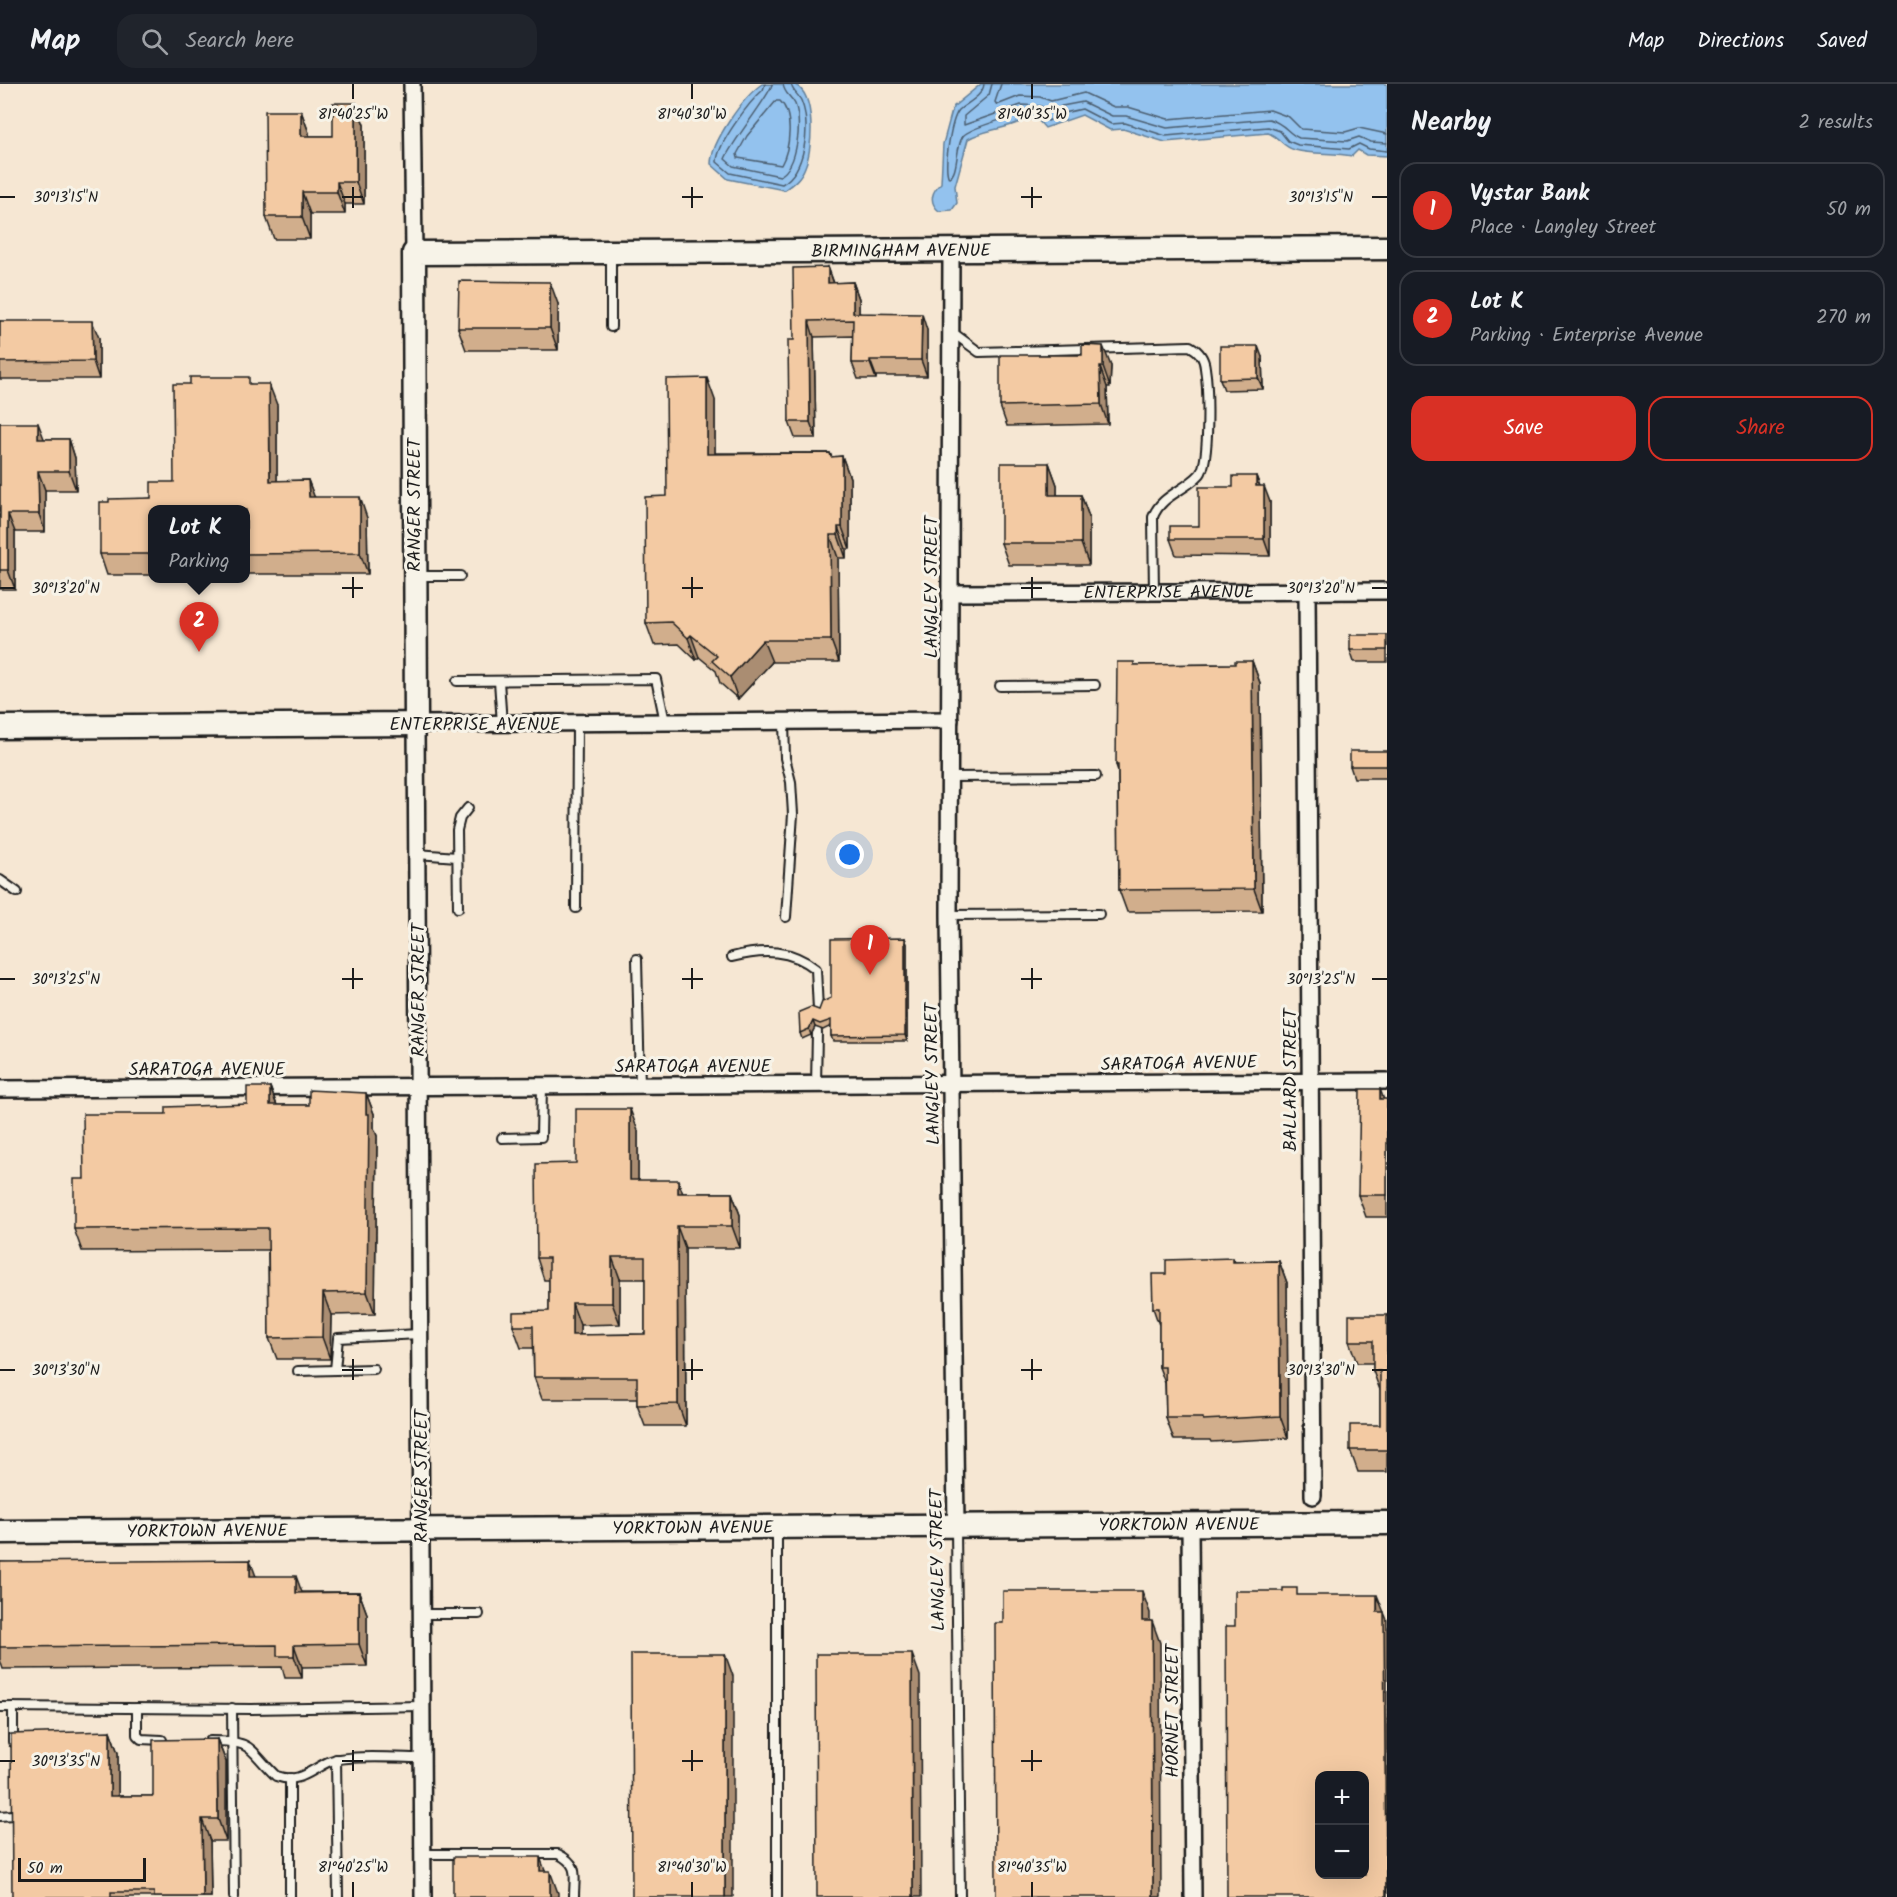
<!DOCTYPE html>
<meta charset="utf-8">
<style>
:root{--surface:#171b24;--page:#20242c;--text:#f1f3f6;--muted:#9ea1a6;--line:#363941;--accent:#d93025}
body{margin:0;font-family:Kalam,sans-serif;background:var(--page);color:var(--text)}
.controls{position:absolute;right:18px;bottom:18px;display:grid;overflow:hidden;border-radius:12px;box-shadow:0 6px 24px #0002}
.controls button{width:54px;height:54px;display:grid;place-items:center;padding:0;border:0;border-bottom:2px solid var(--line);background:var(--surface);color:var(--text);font:30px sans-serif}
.scale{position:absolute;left:18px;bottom:15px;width:128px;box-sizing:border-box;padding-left:6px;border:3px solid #1c1c1c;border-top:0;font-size:16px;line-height:21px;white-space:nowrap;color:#1c1c1c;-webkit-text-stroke:4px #f7f3e8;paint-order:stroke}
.you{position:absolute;left:850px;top:771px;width:21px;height:21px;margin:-15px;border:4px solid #fff;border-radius:50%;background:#1a73e8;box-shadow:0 0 0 9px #1a73e833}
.badge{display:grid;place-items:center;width:39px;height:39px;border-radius:50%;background:var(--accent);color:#fff;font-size:20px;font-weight:700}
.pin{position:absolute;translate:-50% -50px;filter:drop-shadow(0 2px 3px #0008)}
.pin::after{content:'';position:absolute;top:32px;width:21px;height:18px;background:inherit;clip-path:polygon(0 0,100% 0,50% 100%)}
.popup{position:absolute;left:148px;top:421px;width:102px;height:78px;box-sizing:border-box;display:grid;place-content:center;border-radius:12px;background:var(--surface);filter:drop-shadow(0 2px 4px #0005);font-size:20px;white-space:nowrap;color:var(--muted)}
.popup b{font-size:22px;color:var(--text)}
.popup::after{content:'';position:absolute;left:50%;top:100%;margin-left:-12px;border:12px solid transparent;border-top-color:var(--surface)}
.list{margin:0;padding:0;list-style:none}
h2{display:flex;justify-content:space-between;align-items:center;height:78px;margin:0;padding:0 24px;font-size:26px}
h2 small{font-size:20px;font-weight:400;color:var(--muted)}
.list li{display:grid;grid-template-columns:39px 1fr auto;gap:18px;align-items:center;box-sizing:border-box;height:96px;margin:0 12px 12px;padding:0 12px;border:2px solid var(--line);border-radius:18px}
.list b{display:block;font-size:22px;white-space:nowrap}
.list p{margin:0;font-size:20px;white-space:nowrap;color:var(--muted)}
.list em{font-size:20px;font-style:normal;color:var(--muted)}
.actions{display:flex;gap:12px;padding:18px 24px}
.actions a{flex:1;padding:14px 0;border:2px solid var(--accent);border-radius:18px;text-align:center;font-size:21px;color:var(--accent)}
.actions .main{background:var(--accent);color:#fff}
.icon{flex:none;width:33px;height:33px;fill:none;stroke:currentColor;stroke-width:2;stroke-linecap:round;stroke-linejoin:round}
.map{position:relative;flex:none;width:1387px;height:1813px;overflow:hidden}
header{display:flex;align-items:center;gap:36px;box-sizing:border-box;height:84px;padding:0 30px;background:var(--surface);border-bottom:2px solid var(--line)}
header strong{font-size:28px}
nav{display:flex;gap:33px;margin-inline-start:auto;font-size:21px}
.search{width:420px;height:54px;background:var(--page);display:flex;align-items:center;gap:15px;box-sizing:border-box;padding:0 21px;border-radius:18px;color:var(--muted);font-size:22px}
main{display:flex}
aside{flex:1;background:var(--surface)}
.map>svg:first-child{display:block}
.water{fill:#93c2ee;stroke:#63809a;stroke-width:1.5}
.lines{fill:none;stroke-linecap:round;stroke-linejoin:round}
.shore{stroke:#4c5e70;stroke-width:1.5}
.lane-casing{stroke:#1c1c1c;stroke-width:12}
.street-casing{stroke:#1c1c1c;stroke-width:20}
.secondary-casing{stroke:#1c1c1c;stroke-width:27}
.lane{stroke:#f7f3e8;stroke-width:8}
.street{stroke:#f7f3e8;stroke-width:15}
.secondary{stroke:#f7f3e8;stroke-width:22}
.wall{fill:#d1ae8c;stroke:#1c1c1c;stroke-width:1.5;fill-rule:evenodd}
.shaded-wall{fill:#aa8d72;stroke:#1c1c1c;stroke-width:1.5}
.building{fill:#f3caa3;stroke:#1c1c1c;stroke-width:1.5;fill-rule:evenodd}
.ticks{fill:none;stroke:#1c1c1c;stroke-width:2}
.labels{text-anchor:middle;stroke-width:6;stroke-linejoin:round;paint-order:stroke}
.street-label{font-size:18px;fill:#1c1c1c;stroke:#f7f3e8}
.ticks-label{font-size:15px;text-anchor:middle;fill:#1c1c1c;stroke:#f7f3e8;stroke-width:6;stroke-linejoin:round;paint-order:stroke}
</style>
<header>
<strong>Map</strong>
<div class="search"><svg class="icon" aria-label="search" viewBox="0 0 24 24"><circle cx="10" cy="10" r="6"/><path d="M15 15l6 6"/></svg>Search here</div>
<nav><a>Map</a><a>Directions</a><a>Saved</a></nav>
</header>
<main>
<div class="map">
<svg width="1387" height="1813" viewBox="0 0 1387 1813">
<rect width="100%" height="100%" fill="#f6e7d3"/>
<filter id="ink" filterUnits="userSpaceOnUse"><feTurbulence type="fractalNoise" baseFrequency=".0167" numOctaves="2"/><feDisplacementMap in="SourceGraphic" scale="12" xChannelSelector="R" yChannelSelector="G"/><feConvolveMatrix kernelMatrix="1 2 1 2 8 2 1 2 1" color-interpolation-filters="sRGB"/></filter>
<g filter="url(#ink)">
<g class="water">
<path d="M762,0C771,0 787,0 795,1C816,10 813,65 805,83C801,94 793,100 784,106L728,95L711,80C711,58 744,12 762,0Z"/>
<path d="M981,0H1387V72L1366,71L1358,66L1352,72C1334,68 1313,71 1295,66C1282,63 1280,53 1268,49L1165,58L1123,45L1110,46L1082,31L1045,44L1037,35C1023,35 1017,40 1005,43C991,47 981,48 968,55L955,102L957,119L952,126L939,127C928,118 932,107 941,99L943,60L953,23Z"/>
</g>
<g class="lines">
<g class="shore">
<path d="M765,0L763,6C750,17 717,60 717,78L730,89L782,100C805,88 811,42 802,19C800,11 792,8 791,0"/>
<path d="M772,0C772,9 732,57 725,75L733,82L780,92C798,82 802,38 795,20C791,12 784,10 783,0"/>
<path d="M984,0C983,12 967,19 959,26C951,35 943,84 949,94C959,89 955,63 963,52C970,44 1027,26 1037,29C1041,30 1045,34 1048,37L1064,29L1082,25L1111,40L1125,39L1166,52L1268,43L1280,47L1288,57L1298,61L1349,65L1359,60L1369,65L1387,67"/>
<path d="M992,0L989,11L964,32V41L1021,21L1040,22L1051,28L1062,22L1083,18L1112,32H1126L1167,44L1269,35C1286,40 1287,49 1299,54L1347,57L1359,53L1371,58L1387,59"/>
<polyline points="1001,0 995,18 997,21 1020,12 1040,13 1051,17 1084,9 1114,23 1128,23 1168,35 1270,26 1289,33 1301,45 1345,48 1359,44 1387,50"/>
<path d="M776,17H780C794,30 790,65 781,81L738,74L737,70L747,52Z"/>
</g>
<g class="lane-casing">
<g id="lane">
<polyline points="611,243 611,170"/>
<path d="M952,248L979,268L1190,262C1199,267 1204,273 1205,284C1208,302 1210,377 1200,390C1185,407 1161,411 1153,433L1154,508"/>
<polyline points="418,492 460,492"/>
<polyline points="457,597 656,595 665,638"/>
<polyline points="499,597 502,640"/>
<polyline points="1000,602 1095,601"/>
<polyline points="784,638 785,674 791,698 793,730 786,833"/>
<polyline points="949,693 1096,692"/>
<polyline points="417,770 457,773"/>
<polyline points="0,796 17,808"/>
<polyline points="458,824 457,746 460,734 468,724"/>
<polyline points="576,824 577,639"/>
<polyline points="949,831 1099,830"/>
<path d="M732,873C763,865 791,865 816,885L818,926"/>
<polyline points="637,875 640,1002"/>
<polyline points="816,1001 817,948"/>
<polyline points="502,1054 541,1053 542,1002"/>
<polyline points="335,1286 338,1254 420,1250"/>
<polyline points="298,1287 374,1285"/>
<polyline points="956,1444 960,1813"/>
<polyline points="777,1445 777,1813"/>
<polyline points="422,1530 479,1530"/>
<polyline points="0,1623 252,1625 422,1622"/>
<polyline points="137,1624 137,1651 141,1655 162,1656"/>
<polyline points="232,1624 234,1813"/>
<path d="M210,1657C255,1657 247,1664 276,1692C299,1700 309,1687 328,1678C342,1670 403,1674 422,1674"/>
<polyline points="13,1658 13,1623"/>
<polyline points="336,1675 338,1813"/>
<polyline points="290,1694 290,1813"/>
<polyline points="0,1732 13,1731"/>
<path d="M423,1770H558C580,1781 574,1791 574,1813"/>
</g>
</g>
<g class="street-casing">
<g id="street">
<polyline points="412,0 414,169"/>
<polyline points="951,166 949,831 956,1443"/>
<polyline points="1307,507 1313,1412"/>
<path id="s1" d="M950,509L1387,507"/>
<polyline points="0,1005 1387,997"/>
<polyline points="1190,1441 1193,1813"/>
<polyline points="423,1813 416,640 950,636"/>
</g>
</g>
<g class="secondary-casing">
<g id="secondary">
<path id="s2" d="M0,643L416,640L414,169L1387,164"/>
<path id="s3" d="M0,1448L1387,1439"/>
</g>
</g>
<use href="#lane" class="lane"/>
<use href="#street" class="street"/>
<use href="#secondary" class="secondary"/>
</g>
<g class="wall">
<polygon points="356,19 364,41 364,120 345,120 345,130 310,130 310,155 274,155 266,133 301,27 309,49 309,52 333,52"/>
<polygon points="828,183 834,199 853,198 859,215 859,229 927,246 927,292 876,292 876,295 858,295 852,279 853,252 814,253 816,354 795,354 789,338 794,256"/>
<polygon points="558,220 558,266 466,266 458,244"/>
<polygon points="0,237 99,254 99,295 0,295"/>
<polygon points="1082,271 1111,282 1110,303 1107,303 1108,340 1007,342 1000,322"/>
<polygon points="1262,273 1263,305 1224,306 1220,295"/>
<polygon points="251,300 277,321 277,397 308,396 314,413 367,434 368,490 246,490 246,426 153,426 153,491 107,491 100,470 109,418 151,414 174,398"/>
<polygon points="715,316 715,369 830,369 832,373 842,372 850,394 850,465 846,465 846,474 838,474 839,578 772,578 738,615 720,599 716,587 699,573 696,576 679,560 654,561 646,539 667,412"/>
<polygon points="0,339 44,355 69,355 75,374 76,406 45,406 45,448 15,448 15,505 0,505"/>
<polygon points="1049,379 1057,401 1057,411 1081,411 1089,433 1089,481 1009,481 1001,459"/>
<polygon points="1256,392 1260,402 1270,418 1270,472 1176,471 1170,455 1199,442 1233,403"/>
<polygon points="1387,551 1387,578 1354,578 1350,566"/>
<polygon points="1252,577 1260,599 1262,827 1127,828 1119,806 1118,687 1116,681 1136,581 1235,580"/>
<polygon points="1387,667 1387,694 1354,694 1350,682"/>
<polygon points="905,854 907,860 907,957 833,957 831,952 831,942 823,946 815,943 811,951 802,955 800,949 819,926 831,914"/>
<polygon points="270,1003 277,1021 309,1021 366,1009 374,1030 374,1044 377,1052 375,1230 331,1231 330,1275 277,1275 269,1254 268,1166 82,1167 74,1145 84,1095 166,1030 247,1020"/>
<polygon points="1387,1015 1387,1133 1366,1133 1358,1111"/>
<path d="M638,1047V1096L683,1109H732L740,1131V1164H685L686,1342H645L637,1321V1315H542L534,1293L533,1264H521L513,1242L549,1227V1196H544L537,1174L576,1079ZM620,1195H645V1250L580,1251V1241L620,1240Z"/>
<polygon points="1233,1174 1235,1178 1279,1177 1287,1199 1288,1354 1211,1358 1210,1356 1174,1356 1166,1334 1165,1299 1159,1283 1159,1241 1153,1224 1166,1190"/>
<polygon points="1387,1231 1387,1388 1358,1388 1350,1366 1380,1341 1380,1306 1373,1287 1373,1279 1357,1279 1349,1257"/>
<polygon points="0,1478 256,1492 302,1508 359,1508 367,1530 367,1582 302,1583 302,1594 285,1594 282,1583 3,1585 0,1576"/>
<polygon points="110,1647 118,1669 118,1712 153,1712 217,1655 226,1678 226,1757 210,1757 211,1813 12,1813"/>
</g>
<g class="shaded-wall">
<polygon points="356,19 364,41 364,120 356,98"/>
<polygon points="301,27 309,49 309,74 301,52"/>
<polygon points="337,98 345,120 345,130 337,108"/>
<polygon points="302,108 310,130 310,155 302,133"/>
<polygon points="828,183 834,200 828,199"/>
<polygon points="550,198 558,220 558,266 550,244"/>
<polygon points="853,198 859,215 859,246 853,229"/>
<polygon points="922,230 927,246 927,292 921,276"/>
<polygon points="92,237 99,254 99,295 93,277"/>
<polygon points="809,237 814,253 816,354 810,338"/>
<polygon points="1103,262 1111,282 1110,303 1103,283"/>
<polygon points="1258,262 1262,273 1263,305 1258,294"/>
<polygon points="870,276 876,292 876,295 870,279"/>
<polygon points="1100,283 1107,303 1108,340 1101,320"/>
<polygon points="707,294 715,316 715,392 707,370"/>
<polygon points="269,300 277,321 277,418 270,397"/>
<polygon points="38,339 45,357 38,355"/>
<polygon points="69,355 75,374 76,406 69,387"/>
<polygon points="842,372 850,394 850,465 842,443"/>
<polygon points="1049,379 1057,401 1057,433 1049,411"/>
<polygon points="38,387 45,406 45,448 39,430"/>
<polygon points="1256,392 1262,408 1256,402"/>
<polygon points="308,396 316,417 309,413"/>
<polygon points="1264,402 1270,418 1270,472 1264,455"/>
<polygon points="1081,411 1089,433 1089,481 1081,459"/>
<polygon points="360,413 367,434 368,490 360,469"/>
<polygon points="8,430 15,448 15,505 8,486"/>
<polygon points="838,443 846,465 846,474 838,451"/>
<polygon points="830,451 838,474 839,578 831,556"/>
<polygon points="691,551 699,573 696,576 688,554"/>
<polygon points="763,556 772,578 738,615 730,593"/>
<polygon points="1252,577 1260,599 1262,827 1254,805"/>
<polygon points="905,854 907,860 907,957 905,951"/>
<polygon points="813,937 815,943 811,951 809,945"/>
<polygon points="270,1003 278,1025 270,1021"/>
<polygon points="1380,1005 1387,1024 1380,1015"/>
<polygon points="366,1009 374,1030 374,1044 377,1052 375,1230 367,1208"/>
<polygon points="630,1025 638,1047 638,1118 630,1096"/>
<polygon points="678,1096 686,1118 678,1109"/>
<polygon points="732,1109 740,1131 740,1164 732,1142"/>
<polygon points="677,1142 685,1164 686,1342 678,1320"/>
<polygon points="612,1173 620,1195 620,1240 612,1219"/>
<polygon points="1279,1177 1287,1199 1288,1354 1280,1332"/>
<polygon points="323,1209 331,1231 330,1275 322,1253"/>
<polygon points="572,1219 580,1241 580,1273 572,1251"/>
<polygon points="250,1476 258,1498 250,1492"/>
<polygon points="296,1492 304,1514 296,1509"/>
<polygon points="1142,1507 1150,1529 1150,1559 1142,1537"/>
<polygon points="359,1508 367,1530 367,1582 359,1560"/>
<polygon points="1377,1511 1387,1536 1387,1813 1386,1813"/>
<polygon points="1152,1537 1160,1559 1161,1813 1153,1813"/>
<polygon points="294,1561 302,1583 302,1594 294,1572"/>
<polygon points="725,1570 733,1592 733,1813 725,1813"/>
<polygon points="912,1570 920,1592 921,1813 913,1813"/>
<polygon points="110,1647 118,1669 118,1734 110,1712"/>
<polygon points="217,1655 226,1678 226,1757 218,1735"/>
<polygon points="202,1735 210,1757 211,1813 203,1813"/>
<polygon points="540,1773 548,1795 540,1787"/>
<polygon points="550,1787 558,1809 558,1813 550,1813"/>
</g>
<g class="building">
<polygon points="333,19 356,19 356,98 337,98 337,108 302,108 302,133 266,133 265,27 301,27 301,52 333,52"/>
<polygon points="828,183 828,199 853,198 853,229 922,230 921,276 870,276 870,279 852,279 853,236 809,237 810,338 789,338 788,256 794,256 793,184"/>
<polygon points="459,197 550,198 550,244 458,244"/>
<polygon points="0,237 92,237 93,277 0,278"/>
<polygon points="1082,261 1103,262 1103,283 1100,283 1101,320 1000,322 1000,271 1082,271"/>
<polygon points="1220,262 1258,262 1258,294 1220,295"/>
<polygon points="190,293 249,293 249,300 269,300 270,397 308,396 309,413 360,413 360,469 246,470 246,426 153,426 153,470 100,470 100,418 109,418 109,415 151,414 151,398 174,398 173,300 190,300"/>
<polygon points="707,294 707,370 830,369 831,373 842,372 842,443 838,443 838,451 830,451 831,556 763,556 730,593 712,577 717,572 691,551 688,554 671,538 646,539 645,413 667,412 666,295"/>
<polygon points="0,339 38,339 38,355 69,355 69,387 38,387 39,430 8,430 8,486 0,486"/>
<polygon points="1001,379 1049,379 1049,411 1081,411 1081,459 1001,459"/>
<polygon points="1233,392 1256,392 1256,402 1264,402 1264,455 1170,455 1170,442 1199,442 1199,403 1233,403"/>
<rect x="1350" y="551" width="37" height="15"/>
<polygon points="1235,577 1252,577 1254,805 1119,806 1118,681 1116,681 1117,578 1134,578 1134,581 1235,580"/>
<rect x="1350" y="667" width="37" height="15"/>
<polygon points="905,854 905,951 831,952 831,936 820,940 813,937 809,945 800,949 799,928 811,923 819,926 822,918 831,914 831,855"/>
<polygon points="247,1003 270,1003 270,1021 309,1021 309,1006 366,1009 366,1030 369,1030 367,1208 323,1209 322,1253 269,1254 268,1144 74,1145 74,1095 84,1095 83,1030 166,1030 166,1023 247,1020"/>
<polygon points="1360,1005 1380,1005 1380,1015 1387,1015 1387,1111 1358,1111"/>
<path d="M576,1025H630V1096H678V1109H732V1142H677L678,1320L637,1321V1293H534L533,1242H513V1228L549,1227V1174H537L536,1080L576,1079ZM612,1173H645V1250L572,1251V1219H612Z"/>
<polygon points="1233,1174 1233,1178 1279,1177 1280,1332 1203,1336 1203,1334 1166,1334 1165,1283 1159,1283 1159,1224 1153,1224 1152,1190 1166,1190 1166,1176"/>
<polygon points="1349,1231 1387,1231 1387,1366 1350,1366 1350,1341 1380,1341 1380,1287 1373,1287 1373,1257 1349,1257"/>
<polygon points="250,1476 250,1492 296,1492 296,1509 359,1508 359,1560 294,1561 294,1572 277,1572 277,1561 0,1563 0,1478"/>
<path d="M1283,1504H1297V1511H1377V1528H1384L1386,1813H1227L1226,1542H1235V1507H1283ZM1320,1692H1365V1791H1320Z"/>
<polygon points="1003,1507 1142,1507 1142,1537 1152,1537 1153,1813 996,1813 995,1539 1003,1539"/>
<polygon points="631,1570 725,1570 725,1813 632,1813"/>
<polygon points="816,1570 912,1570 913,1813 817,1813"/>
<polygon points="110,1647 110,1712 153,1712 153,1656 217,1655 218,1735 202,1735 203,1813 154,1813 154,1808 111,1808 111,1813 12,1813 11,1650"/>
<polygon points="453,1773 540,1773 540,1787 550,1787 550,1813 453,1813"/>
</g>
</g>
<path class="ticks" d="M353,0V15M692,0V15M1032,0V15M353,103V124M692,103V124M1032,103V124M0,113H15M342,113H363M682,113H703M1021,113H1042M1372,113H1387M353,493V514M692,493V514M1032,493V514M0,504H15M342,504H363M682,504H703M1021,504H1042M1372,504H1387M353,884V905M692,884V905M1032,884V905M0,895H15M342,895H363M682,895H703M1021,895H1042M1372,895H1387M353,1275V1296M692,1275V1296M1032,1275V1296M0,1286H15M342,1286H363M682,1286H703M1021,1286H1042M1372,1286H1387M353,1666V1687M692,1666V1687M1032,1666V1687M0,1677H15M342,1677H363M682,1677H703M1021,1677H1042M353,1798V1813M692,1798V1813M1032,1798V1813"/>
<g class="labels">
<g class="street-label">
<text dy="6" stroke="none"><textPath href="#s2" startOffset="1374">BIRMINGHAM AVENUE</textPath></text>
<text transform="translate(414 421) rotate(-90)" y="6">RANGER STREET</text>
<text transform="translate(931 503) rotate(-90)" y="6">LANGLEY STREET</text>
<text dy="6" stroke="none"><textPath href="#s1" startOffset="219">ENTERPRISE AVENUE</textPath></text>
<text x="475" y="646">ENTERPRISE AVENUE</text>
<text transform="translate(418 906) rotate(-90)" y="6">RANGER STREET</text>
<text transform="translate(1179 979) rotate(-1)" y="6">SARATOGA AVENUE</text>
<text x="693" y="988">SARATOGA AVENUE</text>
<text x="207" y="991">SARATOGA AVENUE</text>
<text transform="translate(932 990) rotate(-91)" y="6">LANGLEY STREET</text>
<text transform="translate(1290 996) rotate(-90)" y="6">BALLARD STREET</text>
<text transform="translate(421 1392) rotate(-90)" y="6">RANGER STREET</text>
<text dy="6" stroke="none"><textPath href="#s3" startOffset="1179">YORKTOWN AVENUE</textPath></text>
<text dy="6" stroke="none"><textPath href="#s3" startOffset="693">YORKTOWN AVENUE</textPath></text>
<text dy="6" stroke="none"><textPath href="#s3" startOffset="207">YORKTOWN AVENUE</textPath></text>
<text transform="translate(937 1476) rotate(-91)" y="6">LANGLEY STREET</text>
<text transform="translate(1172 1627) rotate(-90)" y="6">HORNET STREET</text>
</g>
</g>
<g class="ticks-label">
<text x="353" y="35">81°40'25"W</text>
<text x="692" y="35">81°40'30"W</text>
<text x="1032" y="35">81°40'35"W</text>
<text x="1321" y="118">30°13'15"N</text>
<text x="66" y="118">30°13'15"N</text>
<text x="1321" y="509">30°13'20"N</text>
<text x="66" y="509">30°13'20"N</text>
<text x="1321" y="900">30°13'25"N</text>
<text x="66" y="900">30°13'25"N</text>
<text x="1321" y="1291">30°13'30"N</text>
<text x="66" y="1291">30°13'30"N</text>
<text x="66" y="1682">30°13'35"N</text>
<text x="353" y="1788">81°40'25"W</text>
<text x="692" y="1788">81°40'30"W</text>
<text x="1032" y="1788">81°40'35"W</text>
</g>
</svg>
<div class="controls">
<button>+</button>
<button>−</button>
</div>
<div class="scale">50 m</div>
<div class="you"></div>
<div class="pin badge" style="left:870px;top:891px">1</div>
<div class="pin badge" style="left:199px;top:568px">2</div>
<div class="popup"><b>Lot K</b>Parking</div>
</div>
<aside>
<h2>Nearby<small>2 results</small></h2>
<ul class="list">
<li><span class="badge">1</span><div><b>Vystar Bank</b><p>Place · Langley Street</p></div><em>50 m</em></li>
<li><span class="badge">2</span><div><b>Lot K</b><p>Parking · Enterprise Avenue</p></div><em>270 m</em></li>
</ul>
<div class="actions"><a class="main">Save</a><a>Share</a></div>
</aside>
</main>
